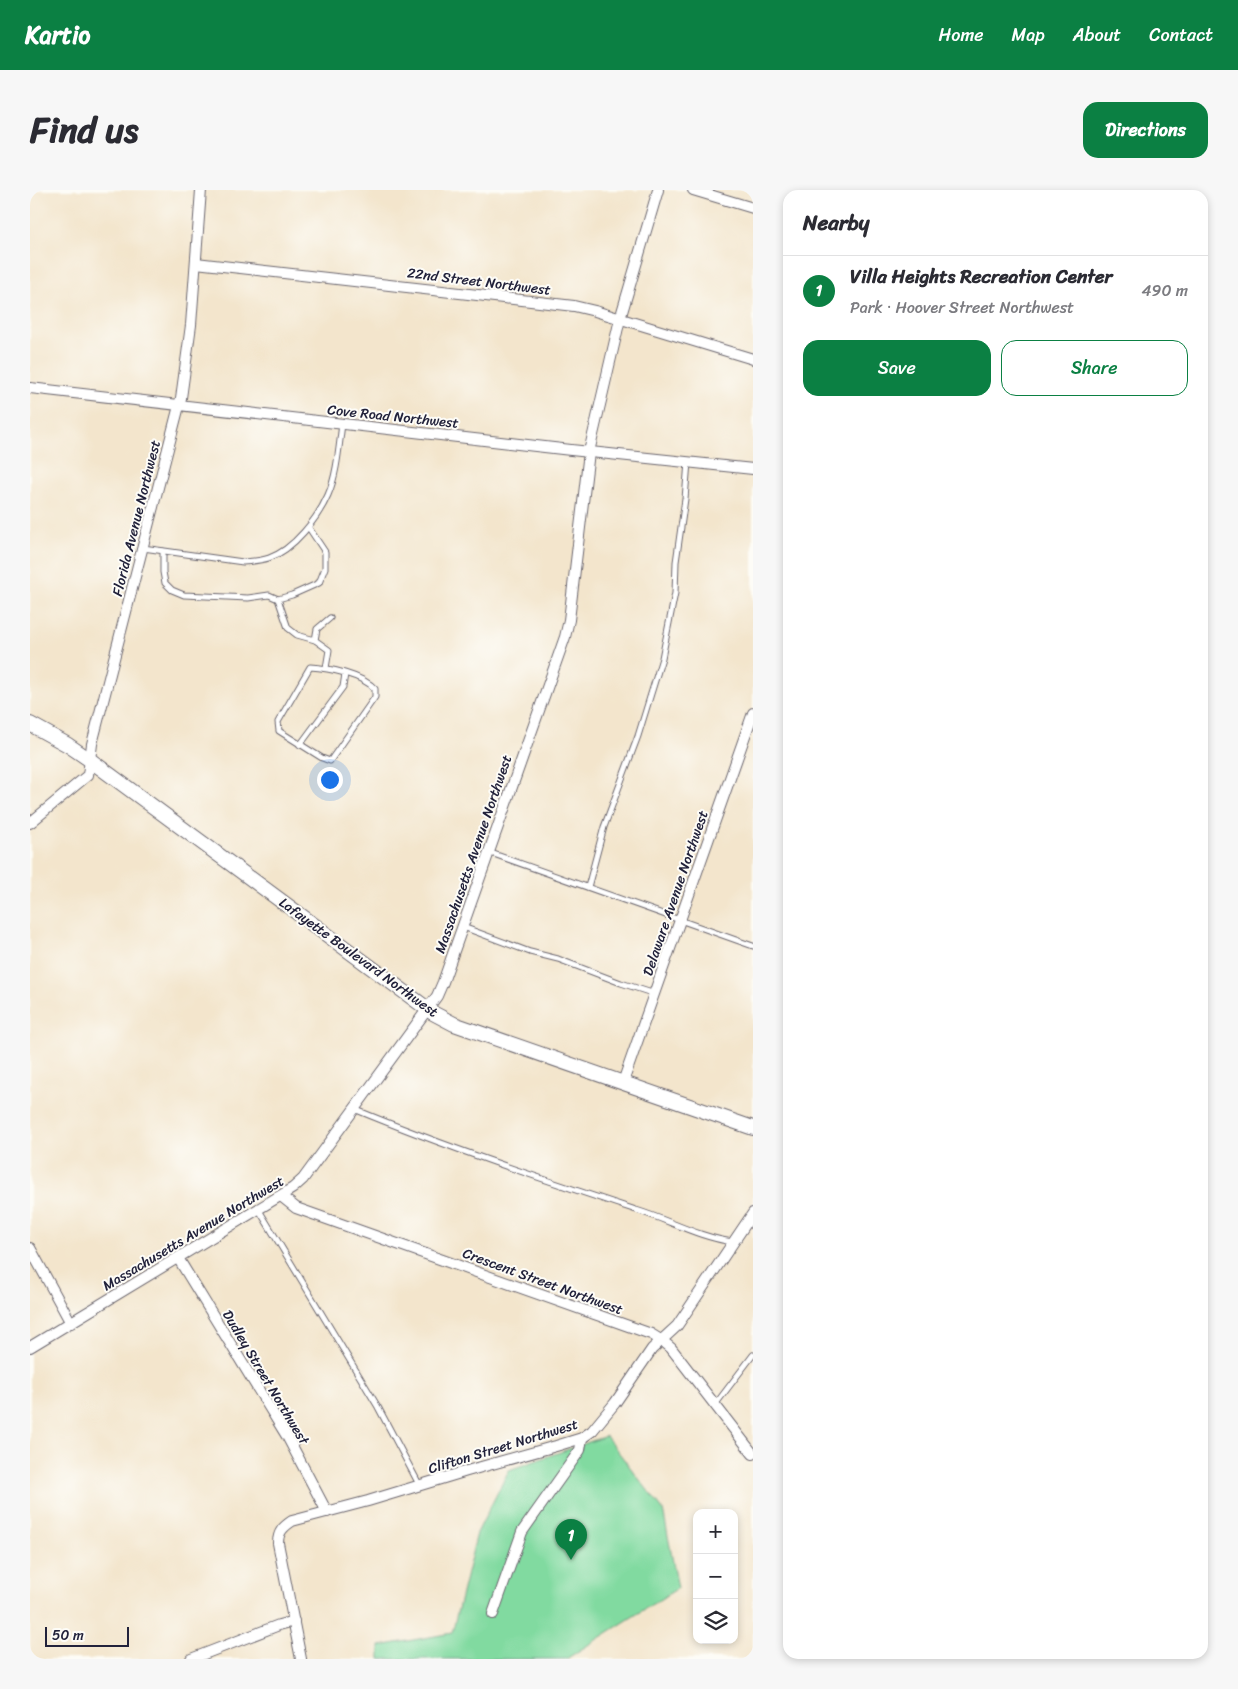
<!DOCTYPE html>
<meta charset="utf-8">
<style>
:root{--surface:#fff;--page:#f7f7f7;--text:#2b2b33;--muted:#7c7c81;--line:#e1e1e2;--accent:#0b8043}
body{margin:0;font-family:Sriracha,sans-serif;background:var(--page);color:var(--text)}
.controls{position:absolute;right:15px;bottom:15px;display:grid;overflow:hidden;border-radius:10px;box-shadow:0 2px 8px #0003}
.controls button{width:45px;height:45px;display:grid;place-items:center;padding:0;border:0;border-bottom:1px solid var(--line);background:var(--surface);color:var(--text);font:25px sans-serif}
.scale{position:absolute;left:15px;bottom:12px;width:84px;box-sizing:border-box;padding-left:5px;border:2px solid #22223b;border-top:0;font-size:14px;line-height:18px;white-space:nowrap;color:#22223b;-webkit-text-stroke:4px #fdfcf7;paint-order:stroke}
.you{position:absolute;left:299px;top:589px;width:18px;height:18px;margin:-12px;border:4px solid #fff;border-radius:50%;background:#1a73e8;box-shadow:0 0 0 8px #1a73e833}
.badge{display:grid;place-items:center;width:32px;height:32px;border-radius:50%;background:var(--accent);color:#fff;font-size:16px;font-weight:700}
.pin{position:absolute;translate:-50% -41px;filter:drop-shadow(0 1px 2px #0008)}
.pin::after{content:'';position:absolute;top:26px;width:18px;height:15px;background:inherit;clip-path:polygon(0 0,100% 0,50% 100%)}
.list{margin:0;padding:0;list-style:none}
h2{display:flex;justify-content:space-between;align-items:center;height:65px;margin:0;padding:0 20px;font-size:21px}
h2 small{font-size:16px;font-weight:400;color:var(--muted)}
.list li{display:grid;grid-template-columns:32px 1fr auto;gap:15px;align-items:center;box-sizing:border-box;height:70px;padding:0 20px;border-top:1px solid var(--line)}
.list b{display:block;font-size:19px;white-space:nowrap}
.list p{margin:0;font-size:16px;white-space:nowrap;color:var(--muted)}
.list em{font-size:16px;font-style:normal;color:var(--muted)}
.actions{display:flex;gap:10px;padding:15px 20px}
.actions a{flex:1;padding:11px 0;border:1px solid var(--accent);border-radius:15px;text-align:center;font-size:18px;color:var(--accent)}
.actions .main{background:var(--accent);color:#fff}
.icon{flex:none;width:28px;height:28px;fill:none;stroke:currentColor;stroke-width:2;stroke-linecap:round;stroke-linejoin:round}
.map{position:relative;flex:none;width:723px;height:1469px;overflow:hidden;border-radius:15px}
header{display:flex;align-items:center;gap:30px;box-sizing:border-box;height:70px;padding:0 25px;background:var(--accent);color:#fff}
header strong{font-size:24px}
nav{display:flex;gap:28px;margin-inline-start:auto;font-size:18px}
.intro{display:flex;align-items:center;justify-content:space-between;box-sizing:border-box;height:120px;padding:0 30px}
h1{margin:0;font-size:35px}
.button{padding:12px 22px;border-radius:15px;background:var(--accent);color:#fff;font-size:18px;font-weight:700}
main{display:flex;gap:30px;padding:0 30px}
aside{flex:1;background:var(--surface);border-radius:15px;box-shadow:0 2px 8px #0003}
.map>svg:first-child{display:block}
.green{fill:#81daa0;stroke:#527e6e}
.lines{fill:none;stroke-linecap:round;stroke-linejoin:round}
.lane-casing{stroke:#6b666e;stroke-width:7}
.street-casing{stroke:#6b666e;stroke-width:12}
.secondary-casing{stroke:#6b666e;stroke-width:16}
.lane{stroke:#fff;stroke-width:5}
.street{stroke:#fff;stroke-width:10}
.secondary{stroke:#fff;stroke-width:14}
.labels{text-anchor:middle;stroke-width:4;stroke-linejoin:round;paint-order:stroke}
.street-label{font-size:14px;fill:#22223b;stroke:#fdfcf7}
</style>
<header>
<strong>Kartio</strong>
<nav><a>Home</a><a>Map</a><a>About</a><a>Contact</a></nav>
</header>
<div class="intro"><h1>Find us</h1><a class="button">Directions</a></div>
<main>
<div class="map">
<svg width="723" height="1469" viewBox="0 0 723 1469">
<rect width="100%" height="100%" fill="#fdfcf7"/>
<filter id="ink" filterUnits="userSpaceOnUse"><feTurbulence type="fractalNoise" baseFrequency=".02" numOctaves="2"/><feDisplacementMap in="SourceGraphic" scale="10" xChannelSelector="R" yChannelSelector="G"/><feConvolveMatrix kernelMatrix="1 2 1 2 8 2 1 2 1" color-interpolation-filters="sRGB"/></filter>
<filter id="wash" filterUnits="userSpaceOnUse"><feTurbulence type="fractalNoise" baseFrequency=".0096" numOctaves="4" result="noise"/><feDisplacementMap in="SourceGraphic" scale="20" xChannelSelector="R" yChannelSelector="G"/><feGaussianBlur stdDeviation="1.12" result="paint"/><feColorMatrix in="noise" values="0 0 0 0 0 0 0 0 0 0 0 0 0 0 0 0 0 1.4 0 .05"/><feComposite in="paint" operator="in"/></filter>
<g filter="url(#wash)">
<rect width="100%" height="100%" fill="#f3e5cc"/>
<polygon class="green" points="576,1246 633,1320 648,1398 536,1469 350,1469 350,1456 422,1443 447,1343 479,1280"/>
</g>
<g filter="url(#ink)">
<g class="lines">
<g class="lane-casing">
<g id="lane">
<path d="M113,358L213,372C222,371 230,371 239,368C263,360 288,328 298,305C307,285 309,256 312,234"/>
<polyline points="133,361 133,382 135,393 142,400 154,405 218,408 239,405 248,409 262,405 289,393 295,378 295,362 279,338"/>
<polyline points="248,409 258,438 267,445 285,450 299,460 296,478"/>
<polyline points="285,450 287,439 300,428"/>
<path d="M280,477C299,478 333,485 345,499V507L300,571L292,568L249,541L248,532Z"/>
<polyline points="270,555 313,497 315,484"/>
<polyline points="458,662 723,756"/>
<polyline points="558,697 574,637 608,546 632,468 645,403 646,372 655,309 658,272"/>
<polyline points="433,737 500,762 528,769 591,793 625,804"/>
<path d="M324,919C416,957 512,989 606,1020C639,1030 668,1047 703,1052"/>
<polyline points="229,1020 348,1217 390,1296"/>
<polyline points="685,1215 723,1165"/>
</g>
</g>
<g class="street-casing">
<g id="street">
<polyline points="663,0 723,18"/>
<polyline points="166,73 544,116 565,121 723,169"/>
<polyline points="0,198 541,260 723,279"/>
<polyline points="0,633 58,585 62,554 151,208 161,135 171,0"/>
<polyline points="593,892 723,523"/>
<polyline points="251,1006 266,1018 621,1144 634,1152 641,1158 723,1264"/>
<polyline points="0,1058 41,1133"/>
<polyline points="148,1068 258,1248 297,1322"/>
<polyline points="0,1157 263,998 273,989 407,806 413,792 535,447 539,430 559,262 590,129 628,0"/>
<polyline points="463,1424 492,1342 550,1260 552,1248"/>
<polyline points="161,1469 249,1435 264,1431"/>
<path d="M271,1469L248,1353C248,1342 253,1337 262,1331L338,1311L437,1281L526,1256L552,1248L562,1241L585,1213L622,1159L647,1136L723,1023"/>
</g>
</g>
<g class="secondary-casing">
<polyline id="secondary" points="0,534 38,555 60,570 403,823 424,834 723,938"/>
</g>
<use href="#lane" class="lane"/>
<use href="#street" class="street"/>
<use href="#secondary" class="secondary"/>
</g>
</g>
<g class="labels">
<g class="street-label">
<text transform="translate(449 91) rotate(7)" y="5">22nd Street Northwest</text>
<text transform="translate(363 226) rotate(6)" y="5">Cove Road Northwest</text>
<text transform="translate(106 328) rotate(-76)" y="5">Florida Avenue Northwest</text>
<text transform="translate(443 664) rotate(-71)" y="5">Massachusetts Avenue Northwest</text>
<text transform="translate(645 703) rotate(-71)" y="5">Delaware Avenue Northwest</text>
<text transform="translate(329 767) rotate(36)" y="5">Lafayette Boulevard Northwest</text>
<text transform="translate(163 1043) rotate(-31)" y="5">Massachusetts Avenue Northwest</text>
<text transform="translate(513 1091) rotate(20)" y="5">Crescent Street Northwest</text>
<text transform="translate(236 1187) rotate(59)" y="5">Dudley Street Northwest</text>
<text transform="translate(473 1256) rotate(-17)" y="5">Clifton Street Northwest</text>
</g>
</g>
</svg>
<div class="controls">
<button>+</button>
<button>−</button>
<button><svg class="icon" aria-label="layers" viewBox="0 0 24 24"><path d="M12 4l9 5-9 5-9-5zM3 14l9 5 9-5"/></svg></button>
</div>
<div class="scale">50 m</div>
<div class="you"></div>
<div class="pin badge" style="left:541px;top:1370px">1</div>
</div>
<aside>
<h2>Nearby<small></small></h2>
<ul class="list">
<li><span class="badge">1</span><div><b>Villa Heights Recreation Center</b><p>Park · Hoover Street Northwest</p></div><em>490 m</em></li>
</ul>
<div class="actions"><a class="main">Save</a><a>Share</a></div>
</aside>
</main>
